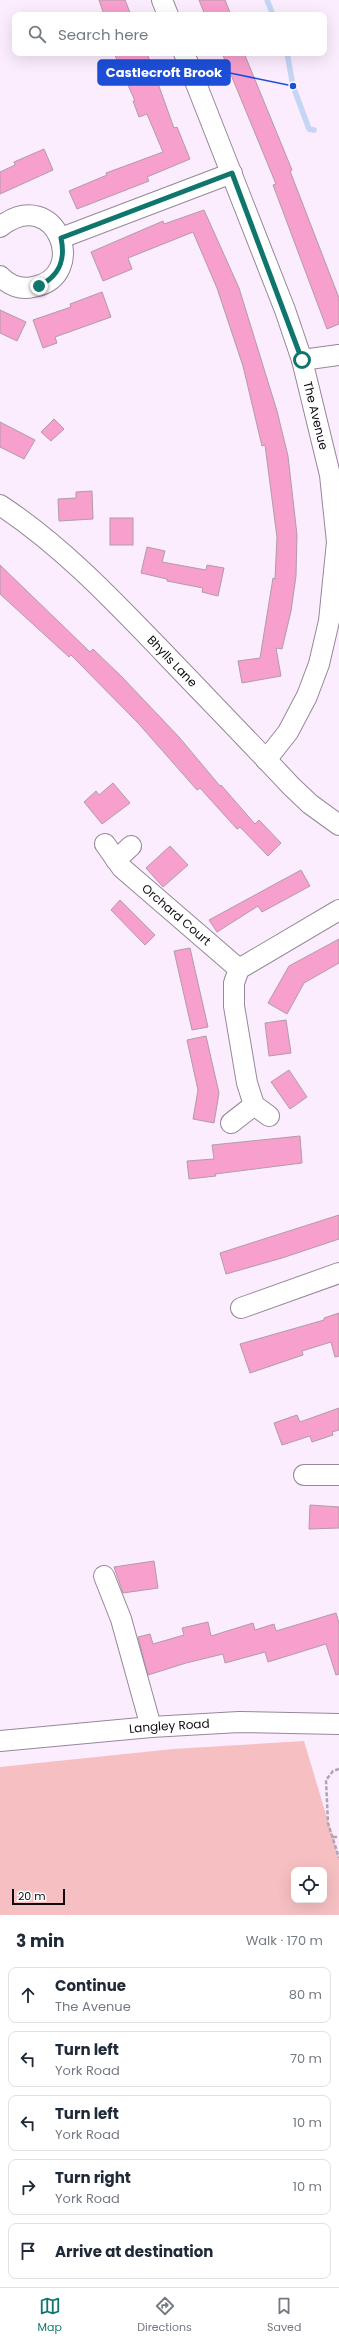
<!DOCTYPE html>
<meta charset="utf-8">
<style>
:root{--surface:#fff;--page:#f6f6f7;--text:#1f2937;--muted:#747a83;--line:#e0e1e3;--accent:#0f766e}
body{margin:0;font-family:Poppins,sans-serif;background:var(--page);color:var(--text)}
.controls{position:absolute;right:12px;bottom:12px;display:grid;overflow:hidden;border-radius:8px;box-shadow:0 4px 16px #0002}
.controls button{width:36px;height:36px;display:grid;place-items:center;padding:0;border:0;border-bottom:1px solid var(--line);background:var(--surface);color:var(--text);font:20px sans-serif}
.scale{position:absolute;left:12px;bottom:10px;width:53px;box-sizing:border-box;padding-left:4px;border:2px solid #0f0b11;border-top:0;font-size:11px;line-height:14px;white-space:nowrap;color:#0f0b11;-webkit-text-stroke:3px #fff;paint-order:stroke}
.stop{position:absolute;width:12px;height:12px;margin:-9px;border:3px solid #0f766e;border-radius:50%;background:#fff}
.stop.end{background:#0f766e;border-color:#fff;box-shadow:0 1px 4px #0008}
.list{margin:0;padding:0;list-style:none}
h2{display:flex;justify-content:space-between;align-items:center;height:52px;margin:0;padding:0 16px;font-size:17px}
h2 small{font-size:13px;font-weight:400;color:var(--muted)}
.list li{display:grid;grid-template-columns:26px 1fr auto;gap:12px;align-items:center;box-sizing:border-box;height:56px;margin:0 8px 8px;padding:0 8px;border:1px solid var(--line);border-radius:8px}
.list b{display:block;font-size:15px;white-space:nowrap}
.list p{margin:0;font-size:13px;white-space:nowrap;color:var(--muted)}
.list em{font-size:13px;font-style:normal;color:var(--muted)}
.icon{flex:none;width:22px;height:22px;fill:none;stroke:currentColor;stroke-width:2;stroke-linecap:round;stroke-linejoin:round}
.map{position:relative;flex:none;width:339px;height:1915px;overflow:hidden}
.search{position:absolute;background:var(--surface);box-shadow:0 4px 16px #0002;left:12px;right:12px;top:12px;height:44px;display:flex;align-items:center;gap:10px;box-sizing:border-box;padding:0 14px;border-radius:8px;color:var(--muted);font-size:15px}
.sheet{height:372px;background:var(--surface)}
nav{display:flex;justify-content:space-around;align-items:center;box-sizing:border-box;height:56px;border-top:1px solid var(--line);background:var(--surface);font-size:11px;color:var(--muted)}
nav a{display:grid;justify-items:center;gap:2px}
nav .on{color:var(--accent)}
.map>svg:first-child{display:block}
.green{fill:#f6c0c2;fill-rule:evenodd}
.lines{fill:none;stroke-linecap:round;stroke-linejoin:round}
.stream{stroke:#c4d5f5;stroke-width:5.5}
.building{fill:#f79fcd;stroke:#b19ca6}
.minor-casing{stroke:#958898;stroke-width:22}
.path{stroke:#afa4b2;stroke-width:2.5;stroke-dasharray:4 2;stroke-linecap:butt}
.minor{stroke:#fff;stroke-width:20}
.route{stroke:#0f766e;stroke-width:5}
.labels{text-anchor:middle;stroke-width:3;stroke-linejoin:round;paint-order:stroke}
.street-label{font-size:12px;fill:#0f0b11;stroke:#fff}
.leader{fill:none;stroke:#1d4ed8;stroke-width:1.5}
.callout-dot{fill:#1d4ed8;stroke:#fff;stroke-width:1.5}
.callout{fill:#1d4ed8;stroke:#1d4ed8;stroke-width:1.5}
.callout-label{font-size:13px;text-anchor:middle;font-weight:bold;fill:#fff}
</style>
<div class="map">
<svg width="339" height="1915" viewBox="0 0 339 1915">
<rect width="100%" height="100%" fill="#fbecfe"/>
<path class="green" d="M304,1741L339,1858V1915H0V1767L173,1749ZM294,1870H324V1900H294Z"/>
<g class="lines">
<g class="stream">
<polyline points="267,0 273,15"/>
<polyline points="287,53 293,86 309,129 314,130"/>
</g>
</g>
<g class="building">
<polygon points="99,0 125,0 131,15 104,15"/>
<polygon points="199,0 225,0 231,15 205,15"/>
<polygon points="114,53 147,53 174,128 177,127 190,159 147,177 149,181 77,209 69,191 107,175 106,173 163,152 147,114 139,117 133,101 135,101"/>
<polygon points="222,53 244,53 292,170 290,171 339,298 339,324 327,329 273,185 276,184"/>
<polygon points="44,149 53,170 0,194 0,172 15,165 14,162"/>
<polygon points="204,210 239,288 277,411 288,456 297,535 296,576 291,611 282,649 276,648 281,676 242,683 238,661 260,658 273,578 275,579 277,537 265,445 262,446 243,366 217,288 193,232 128,258 132,269 103,281 91,252 163,221 164,224"/>
<polygon points="102,292 111,317 55,337 57,343 43,348 33,320 71,307 70,304"/>
<polygon points="0,310 26,322 17,341 0,333"/>
<polygon points="54,419 64,429 51,441 41,432"/>
<polygon points="0,422 35,440 24,459 0,447"/>
<polygon points="92,491 93,519 59,521 58,499 76,498 76,492"/>
<rect x="110" y="518" width="23" height="27"/>
<polygon points="147,547 165,551 162,562 206,570 207,565 224,568 218,596 202,592 203,588 167,581 167,579 141,573"/>
<polygon points="0,565 90,652 93,649 122,677 179,737 220,786 221,785 255,824 259,820 281,843 268,856 240,827 237,829 200,788 197,790 138,723 71,655 69,657 0,594"/>
<polygon points="113,783 130,803 102,824 84,802 96,791 99,795"/>
<polygon points="170,846 188,865 163,887 146,868"/>
<polygon points="301,870 310,886 262,912 258,906 217,932 209,920"/>
<polygon points="120,900 155,935 145,945 111,910"/>
<polygon points="339,939 339,963 304,983 287,1014 268,1003 289,966"/>
<polygon points="190,948 208,1027 192,1030 174,951"/>
<polygon points="286,1020 291,1053 269,1056 265,1023"/>
<polygon points="206,1036 219,1093 214,1123 193,1119 198,1090 187,1040"/>
<polygon points="289,1070 307,1097 290,1109 271,1082"/>
<polygon points="300,1136 302,1163 215,1174 216,1176 189,1179 187,1161 214,1159 212,1145"/>
<polygon points="339,1215 339,1239 282,1258 226,1274 220,1253"/>
<polygon points="339,1313 339,1356 335,1357 331,1342 302,1351 303,1355 250,1373 240,1344 324,1320 324,1318"/>
<polygon points="339,1408 339,1430 332,1432 333,1435 312,1442 310,1436 282,1445 274,1423 297,1415 300,1422"/>
<polygon points="310,1505 339,1507 339,1528 309,1529"/>
<polygon points="154,1561 158,1588 123,1593 114,1567"/>
<polygon points="336,1613 339,1623 339,1674 336,1675 326,1644 268,1662 265,1652 225,1663 223,1654 186,1663 148,1675 138,1637 150,1634 153,1644 184,1635 182,1628 208,1622 211,1636 253,1623 255,1630 274,1624 276,1631"/>
</g>
<g class="lines">
<g class="minor-casing">
<g id="minor">
<polyline points="162,0 168,15"/>
<path id="s1" d="M184,53L285,310L302,360L330,475L337,542L329,621L319,664L307,696L288,732L266,760"/>
<path d="M0,227C56,183 91,277 33,287C20,290 9,285 0,276"/>
<polyline points="61,238 232,173"/>
<polyline points="302,360 339,355"/>
<path id="s2" d="M0,505C61,545 113,600 164,653C206,697 249,741 291,786L310,804L339,825"/>
<path id="s3" d="M105,844L122,868L239,969"/>
<polyline points="116,860 131,846"/>
<polyline points="269,1116 254,1105 247,1083 234,1006 234,983 239,969 339,910"/>
<polyline points="231,1123 254,1105"/>
<polyline points="241,1308 339,1273"/>
<polyline points="304,1475 339,1475"/>
<polyline points="104,1576 121,1619 151,1727"/>
<path id="s4" d="M0,1741L151,1727L239,1722L339,1724"/>
</g>
</g>
<g class="path">
<polyline points="339,1769 333,1771 326,1780 328,1823 339,1858"/>
<polyline points="333,1837 339,1837"/>
</g>
<use href="#minor" class="minor"/>
</g>
<g class="lines">
<path class="route" d="M39,286C59,276 66,261 61,238L232,173L302,360"/>
</g>
<g class="labels">
<g class="street-label">
<text dy="4" stroke="none"><textPath href="#s1" startOffset="386">The Avenue</textPath></text>
<text dy="4" stroke="none"><textPath href="#s2" startOffset="233">Bhylls Lane</textPath></text>
<text dy="4" stroke="none"><textPath href="#s3" startOffset="101">Orchard Court</textPath></text>
<text dy="4" stroke="none"><textPath href="#s4" startOffset="170">Langley Road</textPath></text>
</g>
</g>
<path class="leader" d="M293 86L230 73"/>
<circle class="callout-dot" cx="293" cy="86" r="4"/>
<rect class="callout" x="98" y="60" width="132" height="25" rx="4"/>
<g class="callout-label">
<text x="164" y="77">Castlecroft Brook</text>
</g>
</svg>
<div class="controls">
<button><svg class="icon" aria-label="locate" viewBox="0 0 24 24"><circle cx="12" cy="12" r="6"/><path d="M12 2v4M12 18v4M2 12h4M18 12h4"/></svg></button>
</div>
<div class="scale">20 m</div>
<div class="stop" style="left:302px;top:360px"></div>
<div class="stop end" style="left:39px;top:286px"></div>
<div class="search"><svg class="icon" aria-label="search" viewBox="0 0 24 24"><circle cx="10" cy="10" r="6"/><path d="M15 15l6 6"/></svg>Search here</div>
</div>
<section class="sheet">
<h2>3 min<small>Walk · 170 m</small></h2>
<ul class="list">
<li><svg class="icon" aria-label="ahead" viewBox="0 0 24 24"><path d="M12 20V5M6 11l6-6 6 6"/></svg><div><b>Continue</b><p>The Avenue</p></div><em>80 m</em></li>
<li><svg class="icon" aria-label="left" viewBox="0 0 24 24"><path d="M17 20v-9H6M10 6l-5 5 5 5"/></svg><div><b>Turn left</b><p>York Road</p></div><em>70 m</em></li>
<li><svg class="icon" aria-label="left" viewBox="0 0 24 24"><path d="M17 20v-9H6M10 6l-5 5 5 5"/></svg><div><b>Turn left</b><p>York Road</p></div><em>10 m</em></li>
<li><svg class="icon" aria-label="right" viewBox="0 0 24 24"><path d="M7 20v-9h11M14 6l5 5-5 5"/></svg><div><b>Turn right</b><p>York Road</p></div><em>10 m</em></li>
<li><svg class="icon" aria-label="arrive" viewBox="0 0 24 24"><path d="M6 21V4h12l-3 4 3 4H6"/></svg><div><b>Arrive at destination</b></div></li>
</ul>
</section>
<nav>
<a class="on"><svg class="icon" aria-label="map" viewBox="0 0 24 24"><path d="M3 6l6-2 6 2 6-2v14l-6 2-6-2-6 2zM9 4v14M15 6v14"/></svg>Map</a>
<a><svg class="icon" aria-label="directions" viewBox="0 0 24 24"><path d="M12 3l9 9-9 9-9-9zM9 14v-3h6M13 9l2 2-2 2"/></svg>Directions</a>
<a><svg class="icon" aria-label="saved" viewBox="0 0 24 24"><path d="M7 4h10v16l-5-4-5 4z"/></svg>Saved</a>
</nav>
